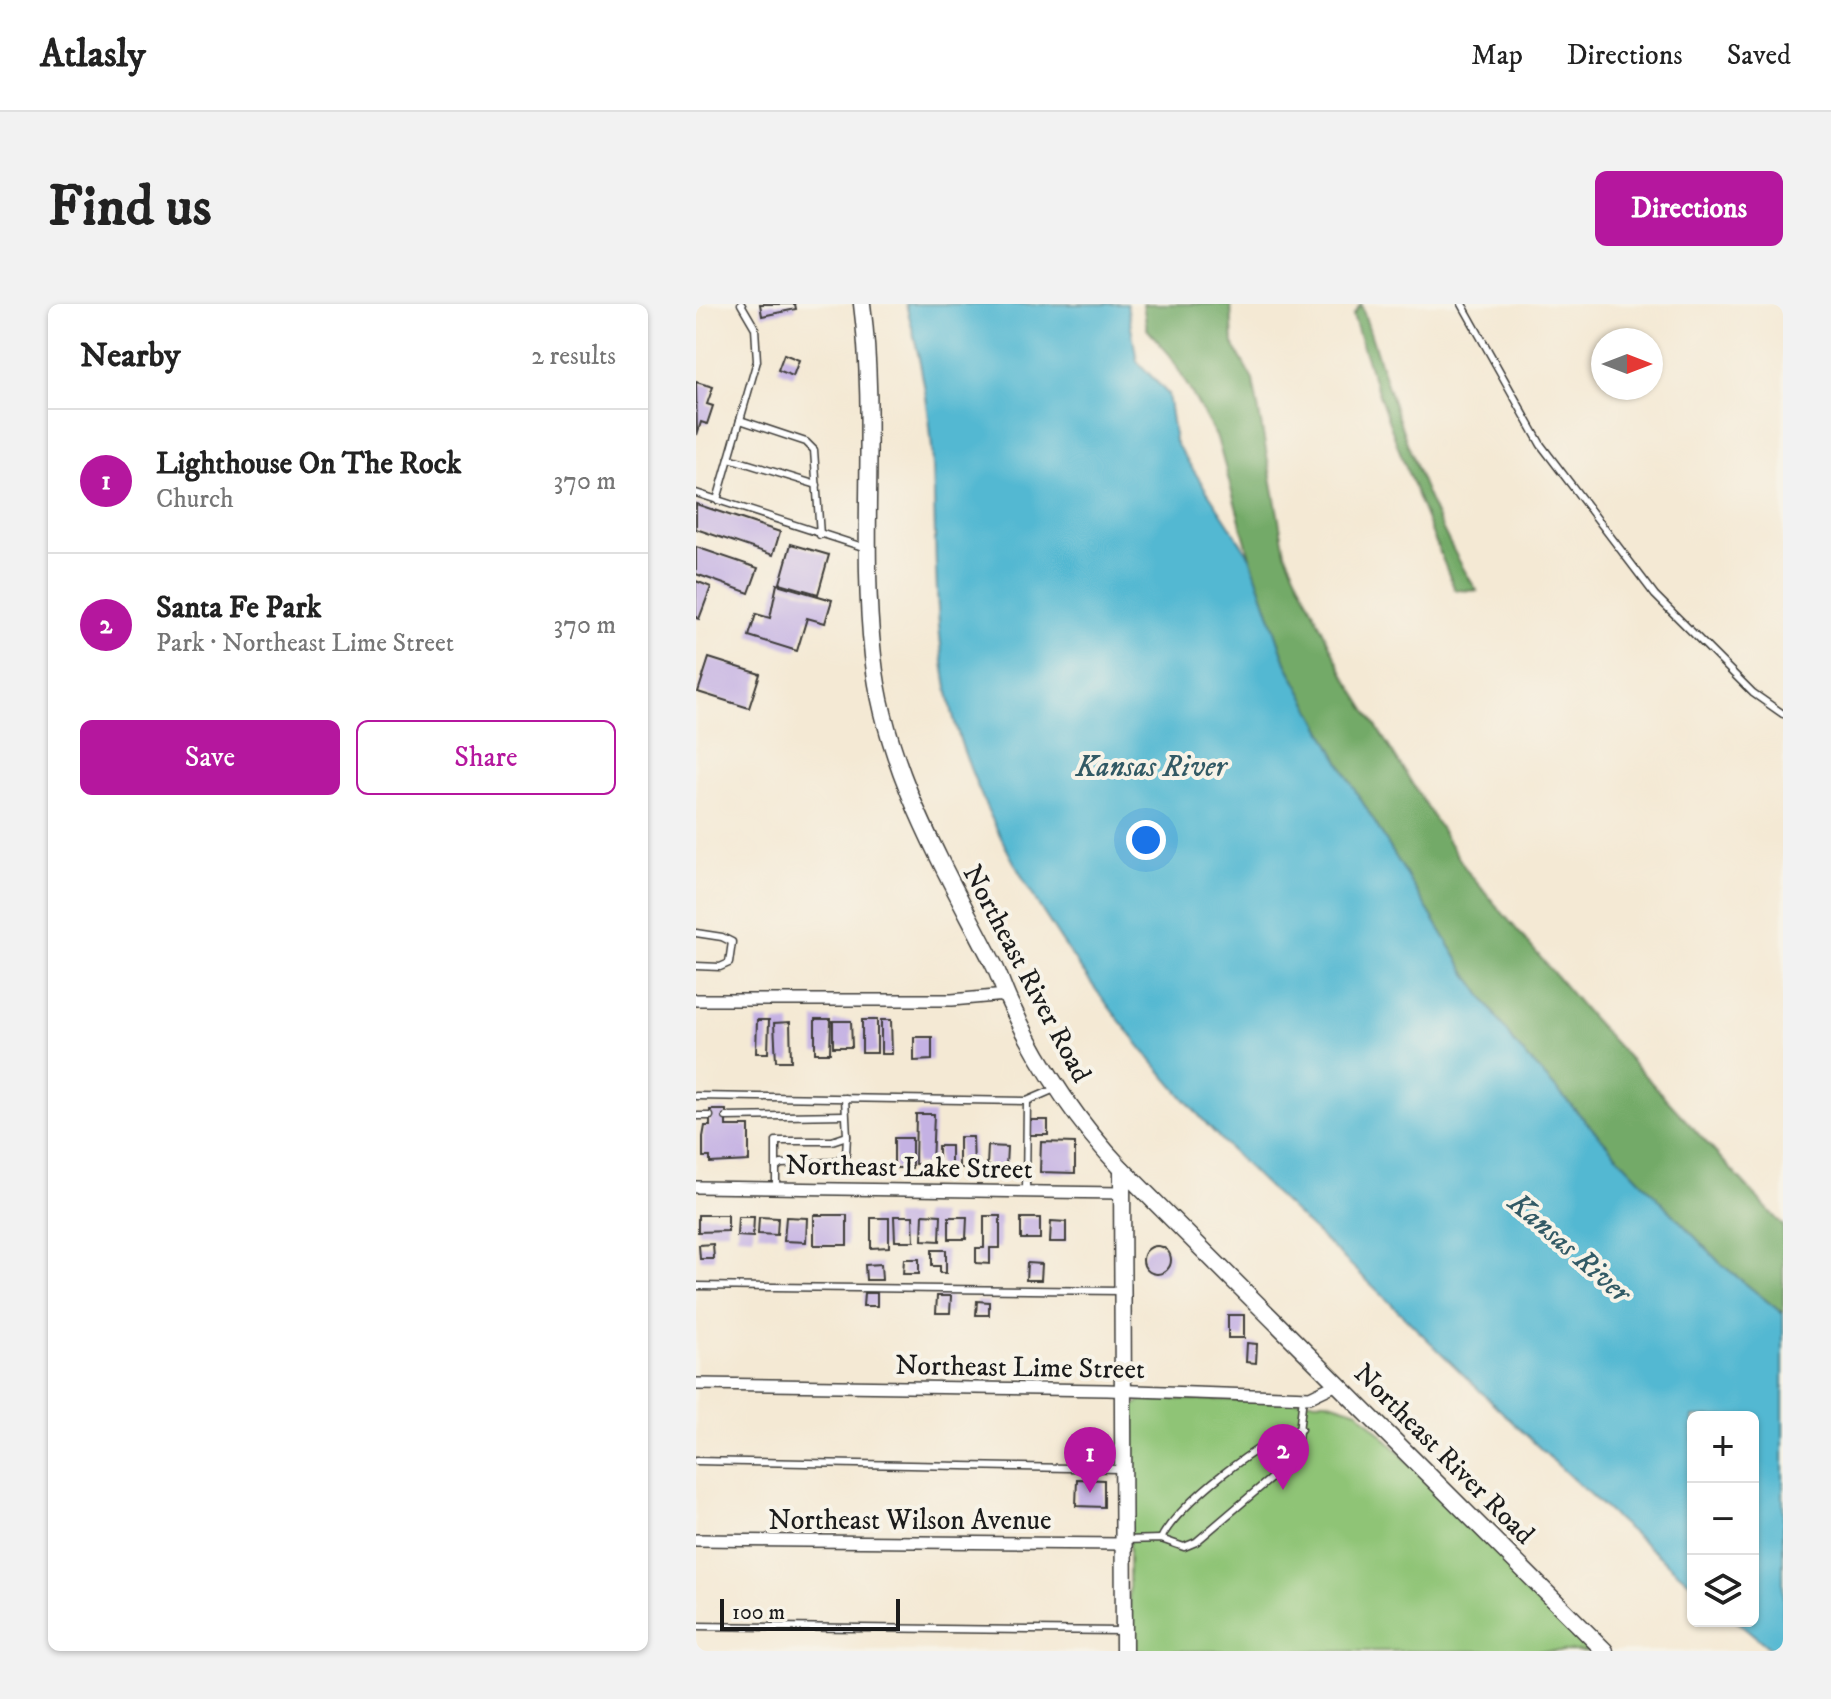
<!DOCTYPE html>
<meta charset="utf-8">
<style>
:root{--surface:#fff;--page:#f2f2f2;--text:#222;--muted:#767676;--line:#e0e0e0;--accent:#b5179e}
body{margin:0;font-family:"IM FELL DW Pica",serif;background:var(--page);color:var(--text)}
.controls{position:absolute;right:24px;bottom:24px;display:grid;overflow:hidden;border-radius:12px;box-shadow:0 2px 6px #0004}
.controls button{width:72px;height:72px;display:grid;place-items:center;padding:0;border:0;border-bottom:2px solid var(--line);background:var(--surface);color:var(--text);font:40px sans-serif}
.compass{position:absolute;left:895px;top:24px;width:72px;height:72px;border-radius:50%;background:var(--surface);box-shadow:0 2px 6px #0004;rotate:90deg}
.scale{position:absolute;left:24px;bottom:20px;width:180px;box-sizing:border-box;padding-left:8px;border:4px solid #1c1c1c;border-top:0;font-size:22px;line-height:28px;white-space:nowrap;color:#1c1c1c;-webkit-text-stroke:6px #f7f3e8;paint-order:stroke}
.you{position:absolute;left:450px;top:536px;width:28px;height:28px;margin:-20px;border:6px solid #fff;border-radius:50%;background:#1a73e8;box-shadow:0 0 0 12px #1a73e833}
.badge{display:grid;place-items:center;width:52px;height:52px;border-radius:50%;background:var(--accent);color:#fff;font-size:26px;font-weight:700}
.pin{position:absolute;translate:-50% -66px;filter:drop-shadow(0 2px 4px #0008)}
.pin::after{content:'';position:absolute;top:42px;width:28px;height:24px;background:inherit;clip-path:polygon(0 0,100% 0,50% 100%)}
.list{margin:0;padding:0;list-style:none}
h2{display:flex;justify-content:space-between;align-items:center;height:104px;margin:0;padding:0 32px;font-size:34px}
h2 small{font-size:26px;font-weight:400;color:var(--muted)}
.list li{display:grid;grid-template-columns:52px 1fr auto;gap:24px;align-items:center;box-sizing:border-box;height:144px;padding:0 32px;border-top:2px solid var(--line)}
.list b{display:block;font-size:30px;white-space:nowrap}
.list p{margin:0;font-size:26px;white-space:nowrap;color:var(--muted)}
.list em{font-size:26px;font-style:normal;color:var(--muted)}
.actions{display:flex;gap:16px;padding:24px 32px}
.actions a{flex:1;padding:18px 0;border:2px solid var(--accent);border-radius:12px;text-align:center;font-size:28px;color:var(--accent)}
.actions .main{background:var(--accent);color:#fff}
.icon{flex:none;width:44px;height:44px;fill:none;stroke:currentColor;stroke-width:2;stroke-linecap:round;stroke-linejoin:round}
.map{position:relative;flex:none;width:1087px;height:1347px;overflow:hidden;border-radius:12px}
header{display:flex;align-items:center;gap:48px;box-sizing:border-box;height:112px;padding:0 40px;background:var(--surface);border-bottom:2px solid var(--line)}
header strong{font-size:38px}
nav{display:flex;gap:44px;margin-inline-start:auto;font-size:28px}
.intro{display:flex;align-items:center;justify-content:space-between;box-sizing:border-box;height:192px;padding:0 48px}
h1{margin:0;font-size:56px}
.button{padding:20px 36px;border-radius:12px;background:var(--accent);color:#fff;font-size:28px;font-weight:700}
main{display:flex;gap:48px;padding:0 48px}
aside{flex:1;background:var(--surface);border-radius:12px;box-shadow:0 2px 6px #0004}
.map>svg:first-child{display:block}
.green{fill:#8fc476;stroke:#567049;stroke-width:2}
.forest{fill:#73aa67;stroke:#486342;stroke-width:2}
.water{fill:#53b8d2;stroke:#386a77;stroke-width:2}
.building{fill:#c4b1e3}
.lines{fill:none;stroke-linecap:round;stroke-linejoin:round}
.lane-casing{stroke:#3c3b38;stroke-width:9}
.street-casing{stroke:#3c3b38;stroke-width:14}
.secondary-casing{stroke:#3c3b38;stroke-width:19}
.lane{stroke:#fff;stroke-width:6}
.street{stroke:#fff;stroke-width:11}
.secondary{stroke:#fff;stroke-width:16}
.labels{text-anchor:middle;stroke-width:8;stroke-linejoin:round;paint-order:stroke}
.street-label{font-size:28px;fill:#1c1c1c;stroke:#f7f3e8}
.water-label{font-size:30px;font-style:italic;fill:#325a65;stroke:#f7f3e8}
</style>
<header>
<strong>Atlasly</strong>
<nav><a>Map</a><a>Directions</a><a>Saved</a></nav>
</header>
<div class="intro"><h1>Find us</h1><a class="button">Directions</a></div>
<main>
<aside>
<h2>Nearby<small>2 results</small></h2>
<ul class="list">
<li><span class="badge">1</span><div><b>Lighthouse On The Rock</b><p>Church</p></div><em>370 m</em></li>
<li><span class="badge">2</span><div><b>Santa Fe Park</b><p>Park · Northeast Lime Street</p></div><em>370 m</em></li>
</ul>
<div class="actions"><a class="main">Save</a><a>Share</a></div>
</aside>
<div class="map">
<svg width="1087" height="1347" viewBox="0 0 1087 1347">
<rect width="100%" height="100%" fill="#f7f3e8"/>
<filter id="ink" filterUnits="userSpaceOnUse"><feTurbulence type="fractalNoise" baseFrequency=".0125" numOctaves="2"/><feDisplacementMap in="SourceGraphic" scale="16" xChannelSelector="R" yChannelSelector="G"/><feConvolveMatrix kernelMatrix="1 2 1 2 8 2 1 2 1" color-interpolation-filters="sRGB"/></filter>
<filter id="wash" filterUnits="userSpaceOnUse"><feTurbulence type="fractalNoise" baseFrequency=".006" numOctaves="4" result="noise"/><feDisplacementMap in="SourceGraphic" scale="32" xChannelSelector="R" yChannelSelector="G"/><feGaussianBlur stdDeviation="1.8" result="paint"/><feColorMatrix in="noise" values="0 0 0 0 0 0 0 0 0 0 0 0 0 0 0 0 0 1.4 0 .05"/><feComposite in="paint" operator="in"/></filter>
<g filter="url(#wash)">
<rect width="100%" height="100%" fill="#f4e9d4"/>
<polygon class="green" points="448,1095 631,1097 662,1107 900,1347 433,1347 433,1105"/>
<g class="forest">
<polygon points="447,0 535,0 537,40 557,76 589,248 648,371 771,567 894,712 1087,922 1087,1010 1024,959 928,859 819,740 769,667 653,476 590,359 554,253 521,134 474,51 451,25"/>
<path d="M665,0C697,98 725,199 781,287L759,286C722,195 685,105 657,11Z"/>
</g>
<path class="water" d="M210,0H431L441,57L472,90L479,138L554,253L590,359L653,476L769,667L819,740L928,859L1024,959L1087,1010V1347H1077L1041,1317H1057V1113H997V1281C888,1190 787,1090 685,990C624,930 556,873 500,808C405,701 315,581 267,445C236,356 241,256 237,163C235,109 224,52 210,0Z"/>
<g id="blocks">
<g class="building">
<polygon points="64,0 99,0 100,5 66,12"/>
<polygon points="88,50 103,56 97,72 82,66"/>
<polygon points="0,78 17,83 11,100 17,102 11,120 5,118 1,131"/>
<polygon points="0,200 84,228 77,251 0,225"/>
<polygon points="95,240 133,251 122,290 84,279"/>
<polygon points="0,243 62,264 53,289 0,270"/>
<polygon points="0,277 15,283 3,315 0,314"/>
<polygon points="81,280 136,296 129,319 111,314 101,347 53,332 60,310 74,314"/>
<polygon points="13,354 64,370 53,404 2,388"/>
<polygon points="119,715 135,715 134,749 119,749"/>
<polygon points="61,716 73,716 72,749 60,749"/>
<rect x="166" y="716" width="15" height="33"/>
<polygon points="185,716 195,716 196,750 185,750"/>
<polygon points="137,717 155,717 156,743 137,743"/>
<polygon points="94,718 95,757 80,757 78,719"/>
<polygon points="218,733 236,733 236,756 218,757"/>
<polygon points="14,806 30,806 30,822 53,822 53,857 14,859 14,853 7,853 7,833 9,822 14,822"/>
<polygon points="220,810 238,810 236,861 219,860"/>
<rect x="334" y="816" width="18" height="15"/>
<polygon points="263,833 277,833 278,864 263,864"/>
<rect x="198" y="834" width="18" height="30"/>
<polygon points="345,838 379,839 379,869 344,868"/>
<rect x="242" y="842" width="13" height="19"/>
<polygon points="292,842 311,843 310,862 291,862"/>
<polygon points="227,910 245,911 244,937 226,936"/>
<polygon points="2,911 32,911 32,927 2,928"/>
<rect x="118" y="911" width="33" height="30"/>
<polygon points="198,912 217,912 218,937 199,937"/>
<polygon points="288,912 304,912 304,944 294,944 294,960 280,959 280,944 288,944"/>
<polygon points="42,913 58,913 57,933 41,932"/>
<polygon points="63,913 82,914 81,931 62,930"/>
<polygon points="90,913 111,914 110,938 88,937"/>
<polygon points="253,913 271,913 270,935 253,935"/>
<polygon points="175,914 193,914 193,943 175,944"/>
<rect x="325" y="914" width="19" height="21"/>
<polygon points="355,917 370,918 370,938 354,938"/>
<polygon points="17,940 18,955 4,955 3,941"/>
<circle cx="461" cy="956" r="14"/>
<polygon points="236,946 250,946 250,969 244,969 244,962 236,962"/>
<polygon points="208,955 223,955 223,970 207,970"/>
<polygon points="331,959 346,960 345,976 330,976"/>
<polygon points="185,960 186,976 170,976 169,961"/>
<polygon points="168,989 181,989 181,1002 167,1002"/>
<polygon points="241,992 255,992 254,1009 240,1009"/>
<polygon points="281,997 293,998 293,1011 280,1011"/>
<rect x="532" y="1011" width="16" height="23"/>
<polygon points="551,1039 561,1040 560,1059 550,1058"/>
<polygon points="381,1175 408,1176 408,1203 380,1202"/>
</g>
</g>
</g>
<g filter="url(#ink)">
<use href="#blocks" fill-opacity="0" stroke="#3c3b38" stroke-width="2"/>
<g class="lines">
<g class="lane-casing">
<g id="lane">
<polyline points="766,0 845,141 959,291 1057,389 1087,410"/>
<polyline points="44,116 110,138 118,146 124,231"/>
<polyline points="33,154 121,181"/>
<polyline points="0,189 170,244"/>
<polyline points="21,196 61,57 59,24 45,0"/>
<polyline points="0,629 26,633 36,638 33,659 24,663 0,662"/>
<polyline points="0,792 331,797 361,784"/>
<polyline points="0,812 14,812"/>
<polyline points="30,813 149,811"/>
<polyline points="80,864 85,860 138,858 150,851 151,832"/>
<polyline points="80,884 80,837 136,837 151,832 149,794"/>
<polyline points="330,888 331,797"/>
<polyline points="0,982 424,987"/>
<polyline points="0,1157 424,1165"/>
<path d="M465,1235C479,1203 570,1130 605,1125"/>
<polyline points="428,1236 465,1235 488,1243 500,1238 600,1153 607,1093"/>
<polyline points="0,1322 425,1327"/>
</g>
</g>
<g class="street-casing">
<g id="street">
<polyline points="0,696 256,696 310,691"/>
<polyline points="0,883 426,889"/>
<polyline points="0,1080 411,1086 614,1093 643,1079"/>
<polyline points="0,1236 428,1240"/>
</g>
</g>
<g class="secondary-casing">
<g id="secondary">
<path d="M166,0C181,116 164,235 177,352C189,465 247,561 298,661C305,675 309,691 317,705C346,765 380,817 426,865L909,1347"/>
<polyline points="426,865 428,1347"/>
</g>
</g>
<use href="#lane" class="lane"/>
<use href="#street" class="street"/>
<use href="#secondary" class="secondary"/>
</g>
</g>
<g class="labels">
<g class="street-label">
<text transform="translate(332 669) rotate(62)" y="10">Northeast River Road</text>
<text transform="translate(213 862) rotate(1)" y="10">Northeast Lake Street</text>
<text transform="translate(324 1062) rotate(1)" y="10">Northeast Lime Street</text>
<text transform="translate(749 1149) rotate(45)" y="10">Northeast River Road</text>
<text x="214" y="1225">Northeast Wilson Avenue</text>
</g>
<g class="water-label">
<text x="455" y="472">Kansas River</text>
<text transform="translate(874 943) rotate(41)" y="10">Kansas River</text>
</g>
</g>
</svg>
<div class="controls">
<button>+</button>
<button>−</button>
<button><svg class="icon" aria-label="layers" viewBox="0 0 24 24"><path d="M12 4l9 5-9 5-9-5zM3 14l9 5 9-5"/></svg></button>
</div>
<svg class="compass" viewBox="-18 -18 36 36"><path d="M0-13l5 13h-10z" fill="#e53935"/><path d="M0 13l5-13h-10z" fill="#767676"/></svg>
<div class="scale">100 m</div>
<div class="you"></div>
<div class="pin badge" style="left:394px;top:1189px">1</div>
<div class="pin badge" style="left:587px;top:1186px">2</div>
</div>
</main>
